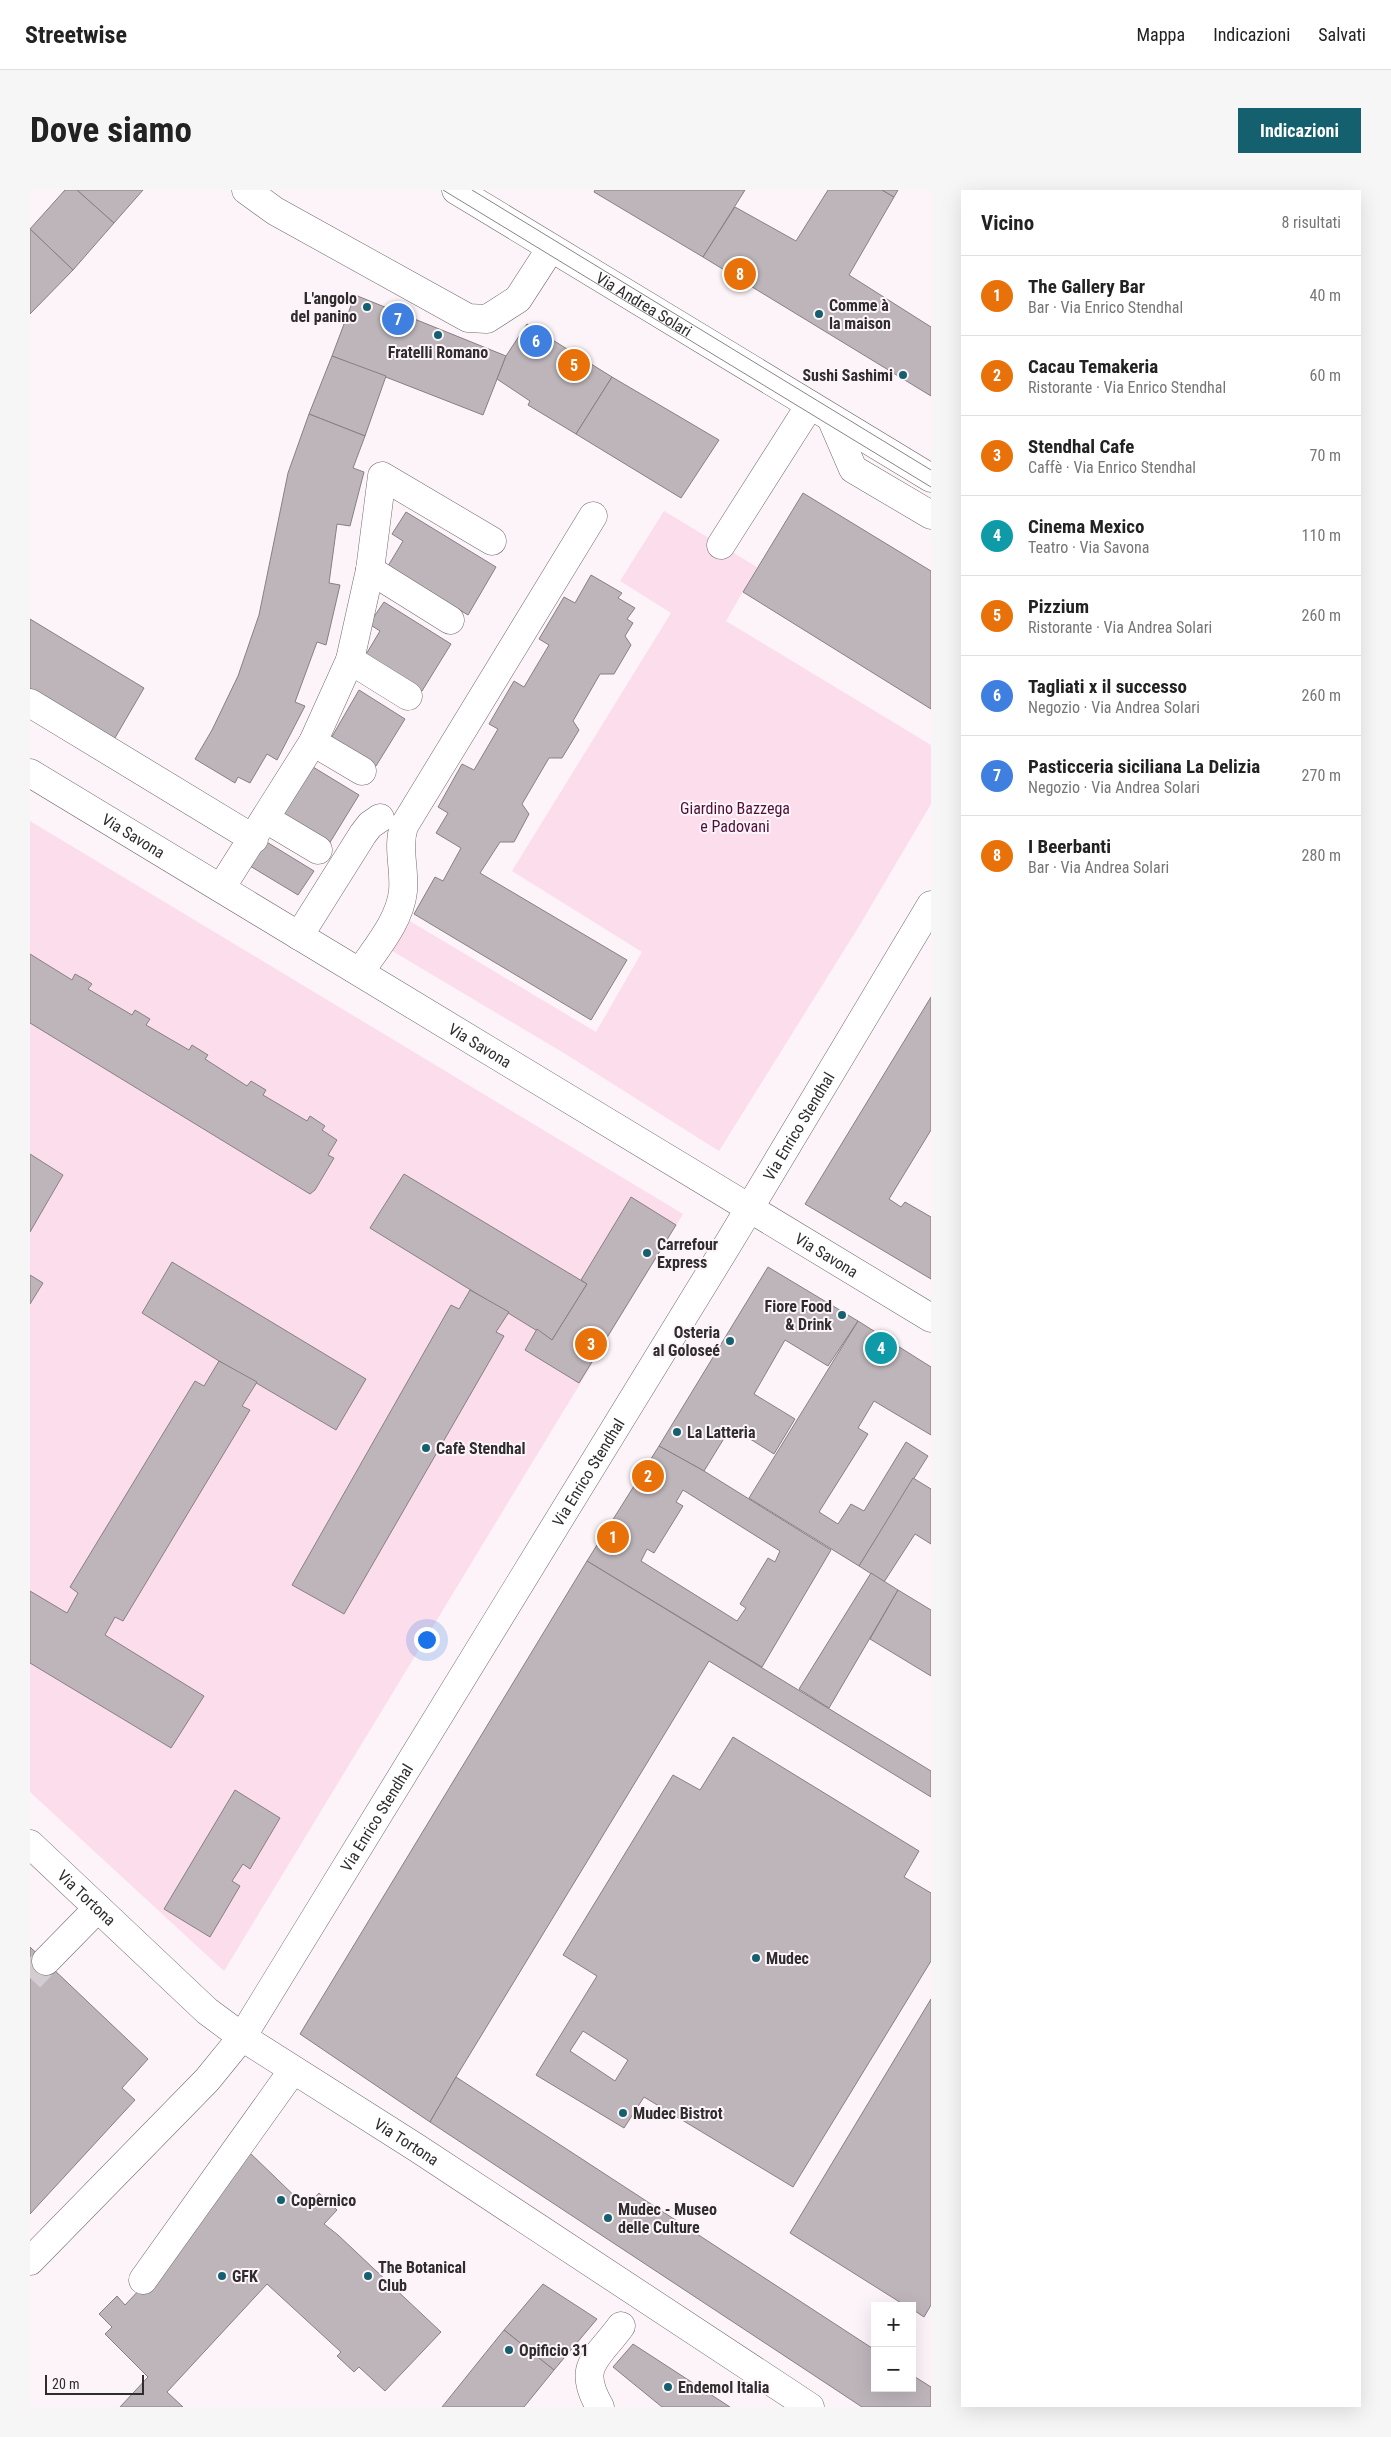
<!DOCTYPE html>
<html lang="it">
<meta charset="utf-8">
<style>
:root{--surface:#fff;--page:#f6f6f6;--text:#222;--muted:#767676;--line:#e0e0e0;--accent:#15606e}
body{margin:0;font-family:"Roboto Condensed",sans-serif;background:var(--page);color:var(--text)}
.controls{position:absolute;right:15px;bottom:15px;display:grid;overflow:hidden;border-radius:0px;box-shadow:0 5px 20px #0002}
.controls button{width:45px;height:45px;display:grid;place-items:center;padding:0;border:0;border-bottom:1px solid var(--line);background:var(--surface);color:var(--text);font:25px sans-serif}
.scale{position:absolute;left:15px;bottom:12px;width:99px;box-sizing:border-box;padding-left:5px;border:2px solid #2f2c2e;border-top:0;font-size:14px;line-height:18px;white-space:nowrap;color:#2f2c2e;-webkit-text-stroke:4px #fcf4f8;paint-order:stroke}
.you{position:absolute;left:396px;top:1449px;width:18px;height:18px;margin:-12px;border:4px solid #fff;border-radius:50%;background:#1a73e8;box-shadow:0 0 0 8px #1a73e833}
.badge{display:grid;place-items:center;width:32px;height:32px;border-radius:50%;background:var(--accent);color:#fff;font-size:16px;font-weight:700}
.pin{position:absolute;translate:-50% -50%;border:2px solid #fff;box-shadow:0 1px 5px #0006}
.list{margin:0;padding:0;list-style:none}
h2{display:flex;justify-content:space-between;align-items:center;height:65px;margin:0;padding:0 20px;font-size:21px}
h2 small{font-size:16px;font-weight:400;color:var(--muted)}
.list li{display:grid;grid-template-columns:32px 1fr auto;gap:15px;align-items:center;box-sizing:border-box;height:80px;padding:0 20px;border-top:1px solid var(--line)}
.list b{display:block;font-size:19px;white-space:nowrap}
.list p{margin:0;font-size:16px;white-space:nowrap;color:var(--muted)}
.list em{font-size:16px;font-style:normal;color:var(--muted)}
.map{position:relative;flex:none;width:901px;height:2217px;overflow:hidden;border-radius:0px}
header{display:flex;align-items:center;gap:30px;box-sizing:border-box;height:70px;padding:0 25px;background:var(--surface);border-bottom:1px solid var(--line)}
header strong{font-size:24px}
nav{display:flex;gap:28px;margin-inline-start:auto;font-size:18px}
.intro{display:flex;align-items:center;justify-content:space-between;box-sizing:border-box;height:120px;padding:0 30px}
h1{margin:0;font-size:35px}
.button{padding:12px 22px;border-radius:0px;background:var(--accent);color:#fff;font-size:18px;font-weight:700}
main{display:flex;gap:30px;padding:0 30px}
aside{flex:1;background:var(--surface);border-radius:0px;box-shadow:0 5px 20px #0002}
.map>svg:first-child{display:block}
.green{fill:#fbddec}
.building{fill:#bdb5b9;stroke:#878083;fill-rule:evenodd}
.lines{fill:none;stroke-linecap:round;stroke-linejoin:round}
.minor-tunnel{stroke:#d3ccd0;stroke-width:28;stroke-dasharray:28 14;stroke-linecap:butt}
.minor-casing{stroke:#726b6e;stroke-width:29}
.minor{stroke:#fff;stroke-width:28}
.tram{stroke:#898487;stroke-width:1}
.poi-dot{fill:#15606e;stroke:#fcf4f8;stroke-width:2}
.labels{text-anchor:middle;stroke-width:4;stroke-linejoin:round;paint-order:stroke}
.poi-label{font-size:16px;font-weight:bold;fill:#2f2c2e;stroke:#fcf4f8;text-anchor:start}
.street-label{font-size:16px;fill:#2f2c2e;stroke:#fcf4f8}
.park-label{font-size:16px;fill:#4e0f38;stroke:#fcf4f8}
</style>
<header>
<strong>Streetwise</strong>
<nav><a>Mappa</a><a>Indicazioni</a><a>Salvati</a></nav>
</header>
<div class="intro"><h1>Dove siamo</h1><a class="button">Indicazioni</a></div>
<main>
<div class="map">
<svg width="901" height="2217" viewBox="0 0 901 2217">
<rect width="100%" height="100%" fill="#fcf4f8"/>
<g class="green">
<polygon points="634,321 727,377 696,431 901,555 901,614 831,733 689,961 537,865 359,759 378,730 566,842 612,762 482,681 641,423 590,391"/>
<polygon points="0,631 653,1024 194,1781 0,1602"/>
</g>
<g class="building">
<polygon points="35,0 47,0 84,33 43,80 0,39"/>
<polygon points="47,0 113,0 84,33"/>
<polygon points="565,0 715,0 673,67 564,2"/>
<polygon points="798,0 852,0 864,7 819,85 901,137 901,206 673,67 705,17 766,51"/>
<polygon points="852,0 868,0 864,7"/>
<polygon points="0,39 43,80 0,124"/>
<polygon points="325,105 476,166 453,225 302,166"/>
<polygon points="497,134 582,187 546,244 498,215 500,211 467,189 476,166"/>
<polygon points="302,166 356,186 335,246 279,224"/>
<polygon points="582,187 689,250 651,308 546,244"/>
<polygon points="279,224 335,246 323,278 334,282 320,336 307,334 299,393 310,395 296,455 287,452 265,512 275,516 247,570 237,564 220,593 208,587 205,593 165,569 182,540 208,486 229,425 258,283"/>
<polygon points="773,303 901,381 901,519 713,402"/>
<polygon points="376,322 466,377 438,425 358,376 373,351 362,344"/>
<polygon points="561,385 592,403 588,408 605,418 597,429 603,433 595,446 601,455 584,484 570,484 543,531 549,540 532,568 519,568 492,614 499,624 484,652 470,652 450,683 597,770 561,830 384,724 405,687 413,691 431,658 406,643 418,623 408,617 432,574 444,580 468,539 459,534 484,491 494,497 519,455 509,449 534,407 545,413"/>
<polygon points="354,412 421,454 392,501 335,466 350,441 339,434"/>
<polygon points="0,429 114,498 82,553 0,499"/>
<polygon points="329,500 375,529 346,576 300,550"/>
<polygon points="283,577 329,605 299,654 253,625"/>
<polygon points="235,651 284,681 268,705 220,676"/>
<polygon points="0,764 42,790 45,784 56,790 62,794 58,799 102,825 105,820 120,829 116,835 159,860 162,855 178,865 175,869 217,896 221,891 236,900 233,905 277,931 280,926 295,936 292,940 307,950 298,965 304,968 285,1000 280,1004 0,833"/>
<polygon points="901,807 901,940 859,1009 871,1017 875,1012 901,1027 901,1089 775,1014"/>
<polygon points="0,964 33,985 0,1042"/>
<polygon points="374,984 557,1094 522,1150 340,1038"/>
<polygon points="601,1007 646,1035 549,1193 495,1160 507,1139 522,1150 557,1094 551,1090"/>
<polygon points="142,1072 336,1189 306,1240 189,1171 112,1123"/>
<polygon points="738,1077 828,1131 798,1176 755,1150 724,1204 765,1229 744,1264 701,1237 674,1281 629,1256"/>
<polygon points="0,1085 13,1093 0,1114"/>
<polygon points="440,1100 479,1122 466,1142 474,1146 314,1424 262,1395 421,1115 429,1119"/>
<polygon points="828,1131 901,1177 901,1245 844,1211 828,1238 838,1244 789,1322 808,1334 821,1314 834,1321 876,1252 898,1266 829,1376 719,1308"/>
<polygon points="189,1171 227,1192 212,1216 220,1220 93,1431 85,1427 75,1445 174,1506 141,1558 0,1473 0,1401 37,1423 48,1403 40,1397 165,1191 174,1196"/>
<path d="M629,1256L674,1281L801,1360L732,1477L557,1371ZM653,1300L750,1361L745,1372L738,1368L710,1414L716,1418L707,1431L611,1371L617,1359L624,1363L653,1316L646,1312Z"/>
<polygon points="883,1288 901,1299 901,1354 885,1344 854,1392 829,1376"/>
<polygon points="557,1371 901,1581 901,1607 679,1471 426,1887 400,1932 270,1844"/>
<polygon points="841,1383 868,1400 799,1518 769,1499"/>
<polygon points="868,1400 901,1420 901,1486 840,1449"/>
<path d="M703,1547L889,1661L874,1687L901,1703V1771L763,1997L614,1907L594,1938L506,1885L567,1786L533,1765L643,1585L670,1600ZM553,1841L598,1870L585,1891L540,1861Z"/>
<polygon points="205,1600 250,1628 220,1679 213,1674 202,1691 210,1696 180,1747 134,1719"/>
<polygon points="0,1757 118,1869 92,1898 105,1910 0,2024"/>
<polygon points="901,1809 901,2115 894,2127 882,2119 882,2116 876,2116 760,2043"/>
<polygon points="426,1887 845,2160 845,2198 882,2198 882,2185 901,2197 901,2217 832,2217 400,1932"/>
<polygon points="220,1963 276,2017 289,2003 307,2020 294,2034 308,2045 411,2142 355,2201 329,2177 324,2182 307,2166 311,2162 237,2094 137,2202 153,2217 90,2217 118,2187 75,2144 82,2137 69,2124 87,2106 95,2115 167,2039 158,2030"/>
<polygon points="513,2094 567,2129 524,2180 474,2140"/>
<polygon points="474,2140 524,2180 494,2217 412,2217"/>
<polygon points="603,2154 700,2217 632,2217 583,2177"/>
</g>
<g class="lines">
<polyline class="minor-tunnel" points="0,1788 16,1771"/>
<g class="minor-casing">
<g id="minor">
<polyline points="216,0 245,21 438,128 457,129 488,109 521,58"/>
<path id="s1" d="M426,0L901,288"/>
<polyline points="801,228 823,279 901,325"/>
<polyline points="691,355 780,215"/>
<polyline points="340,380 420,430"/>
<polyline points="320,470 378,506"/>
<polyline points="0,513 224,649"/>
<polyline points="283,552 332,581"/>
<path id="s2" d="M0,583L901,1128"/>
<polyline points="236,629 288,660"/>
<polyline points="191,698 283,552 320,470 340,380 352,286 462,351"/>
<polyline points="269,746 333,644 340,635 350,628"/>
<path d="M330,782C346,758 370,731 373,701C375,678 367,658 374,636L563,326"/>
<path id="s3" d="M0,1654L177,1821L212,1847L387,1958L780,2217"/>
<polyline points="16,1771 68,1718"/>
<path id="s4" d="M0,2071L177,1890L212,1847L701,1049L901,715"/>
<polyline points="113,2090 263,1880"/>
<path d="M570,2217C546,2176 567,2169 591,2136"/>
</g>
</g>
<use href="#minor" class="minor"/>
<g class="tram">
<polyline points="413,0 901,297"/>
<polyline points="442,0 901,280"/>
</g>
</g>
<g class="poi-dot">
<circle cx="337" cy="117" r="5"/>
<circle cx="789" cy="124" r="5"/>
<circle cx="408" cy="145" r="5"/>
<circle cx="873" cy="185" r="5"/>
<circle cx="617" cy="1063" r="5"/>
<circle cx="812" cy="1125" r="5"/>
<circle cx="700" cy="1151" r="5"/>
<circle cx="647" cy="1242" r="5"/>
<circle cx="396" cy="1258" r="5"/>
<circle cx="726" cy="1768" r="5"/>
<circle cx="593" cy="1923" r="5"/>
<circle cx="251" cy="2010" r="5"/>
<circle cx="578" cy="2028" r="5"/>
<circle cx="192" cy="2086" r="5"/>
<circle cx="338" cy="2086" r="5"/>
<circle cx="479" cy="2160" r="5"/>
<circle cx="638" cy="2197" r="5"/>
</g>
<g class="labels">
<g class="poi-label">
<text x="327" y="114" text-anchor="end">L'angolo<tspan x="327" dy="18">del panino</tspan></text>
<text x="799" y="121">Comme à<tspan x="799" dy="18">la maison</tspan></text>
<text x="408" y="168" text-anchor="middle">Fratelli Romano</text>
<text x="863" y="191" text-anchor="end">Sushi Sashimi</text>
<text x="627" y="1060">Carrefour<tspan x="627" dy="18">Express</tspan></text>
<text x="802" y="1122" text-anchor="end">Fiore Food<tspan x="802" dy="18">&amp; Drink</tspan></text>
<text x="690" y="1148" text-anchor="end">Osteria<tspan x="690" dy="18">al Goloseé</tspan></text>
<text x="657" y="1248">La Latteria</text>
<text x="406" y="1264">Cafè Stendhal</text>
<text x="736" y="1774">Mudec</text>
<text x="603" y="1929">Mudec Bistrot</text>
<text x="261" y="2016">Copernico</text>
<text x="588" y="2025">Mudec - Museo<tspan x="588" dy="18">delle Culture</tspan></text>
<text x="348" y="2083">The Botanical<tspan x="348" dy="18">Club</tspan></text>
<text x="202" y="2092">GFK</text>
<text x="489" y="2166">Opificio 31</text>
<text x="648" y="2203">Endemol Italia</text>
</g>
<g class="street-label">
<text dy="6" stroke="none"><textPath href="#s1" startOffset="220">Via Andrea Solari</textPath></text>
<text dy="6" stroke="none"><textPath href="#s2" startOffset="121">Via Savona</textPath></text>
<text dy="6" stroke="none"><textPath href="#s2" startOffset="526">Via Savona</textPath></text>
<text dy="6" stroke="none"><textPath href="#s4" startOffset="1376">Via Enrico Stendhal</textPath></text>
<text dy="6" stroke="none"><textPath href="#s2" startOffset="931">Via Savona</textPath></text>
<text dy="6" stroke="none"><textPath href="#s4" startOffset="971">Via Enrico Stendhal</textPath></text>
<text dy="6" stroke="none"><textPath href="#s4" startOffset="566">Via Enrico Stendhal</textPath></text>
<text dy="6" stroke="none"><textPath href="#s3" startOffset="78">Via Tortona</textPath></text>
<text dy="6" stroke="none"><textPath href="#s3" startOffset="482">Via Tortona</textPath></text>
</g>
<g class="park-label">
<text x="705" y="624">Giardino Bazzega<tspan x="705" dy="18">e Padovani</tspan></text>
</g>
</g>
</svg>
<div class="controls">
<button>+</button>
<button>−</button>
</div>
<div class="scale">20 m</div>
<div class="you"></div>
<div class="pin badge" style="left:583px;top:1347px;background:#e8710a">1</div>
<div class="pin badge" style="left:618px;top:1286px;background:#e8710a">2</div>
<div class="pin badge" style="left:561px;top:1154px;background:#e8710a">3</div>
<div class="pin badge" style="left:851px;top:1158px;background:#0f9aa8">4</div>
<div class="pin badge" style="left:544px;top:175px;background:#e8710a">5</div>
<div class="pin badge" style="left:506px;top:151px;background:#3f7fe0">6</div>
<div class="pin badge" style="left:368px;top:129px;background:#3f7fe0">7</div>
<div class="pin badge" style="left:710px;top:84px;background:#e8710a">8</div>
</div>
<aside>
<h2>Vicino<small>8 risultati</small></h2>
<ul class="list">
<li><span class="badge" style="background:#e8710a">1</span><div><b>The Gallery Bar</b><p>Bar · Via Enrico Stendhal</p></div><em>40 m</em></li>
<li><span class="badge" style="background:#e8710a">2</span><div><b>Cacau Temakeria</b><p>Ristorante · Via Enrico Stendhal</p></div><em>60 m</em></li>
<li><span class="badge" style="background:#e8710a">3</span><div><b>Stendhal Cafe</b><p>Caffè · Via Enrico Stendhal</p></div><em>70 m</em></li>
<li><span class="badge" style="background:#0f9aa8">4</span><div><b>Cinema Mexico</b><p>Teatro · Via Savona</p></div><em>110 m</em></li>
<li><span class="badge" style="background:#e8710a">5</span><div><b>Pizzium</b><p>Ristorante · Via Andrea Solari</p></div><em>260 m</em></li>
<li><span class="badge" style="background:#3f7fe0">6</span><div><b>Tagliati x il successo</b><p>Negozio · Via Andrea Solari</p></div><em>260 m</em></li>
<li><span class="badge" style="background:#3f7fe0">7</span><div><b>Pasticceria siciliana La Delizia</b><p>Negozio · Via Andrea Solari</p></div><em>270 m</em></li>
<li><span class="badge" style="background:#e8710a">8</span><div><b>I Beerbanti</b><p>Bar · Via Andrea Solari</p></div><em>280 m</em></li>
</ul>
</aside>
</main>
